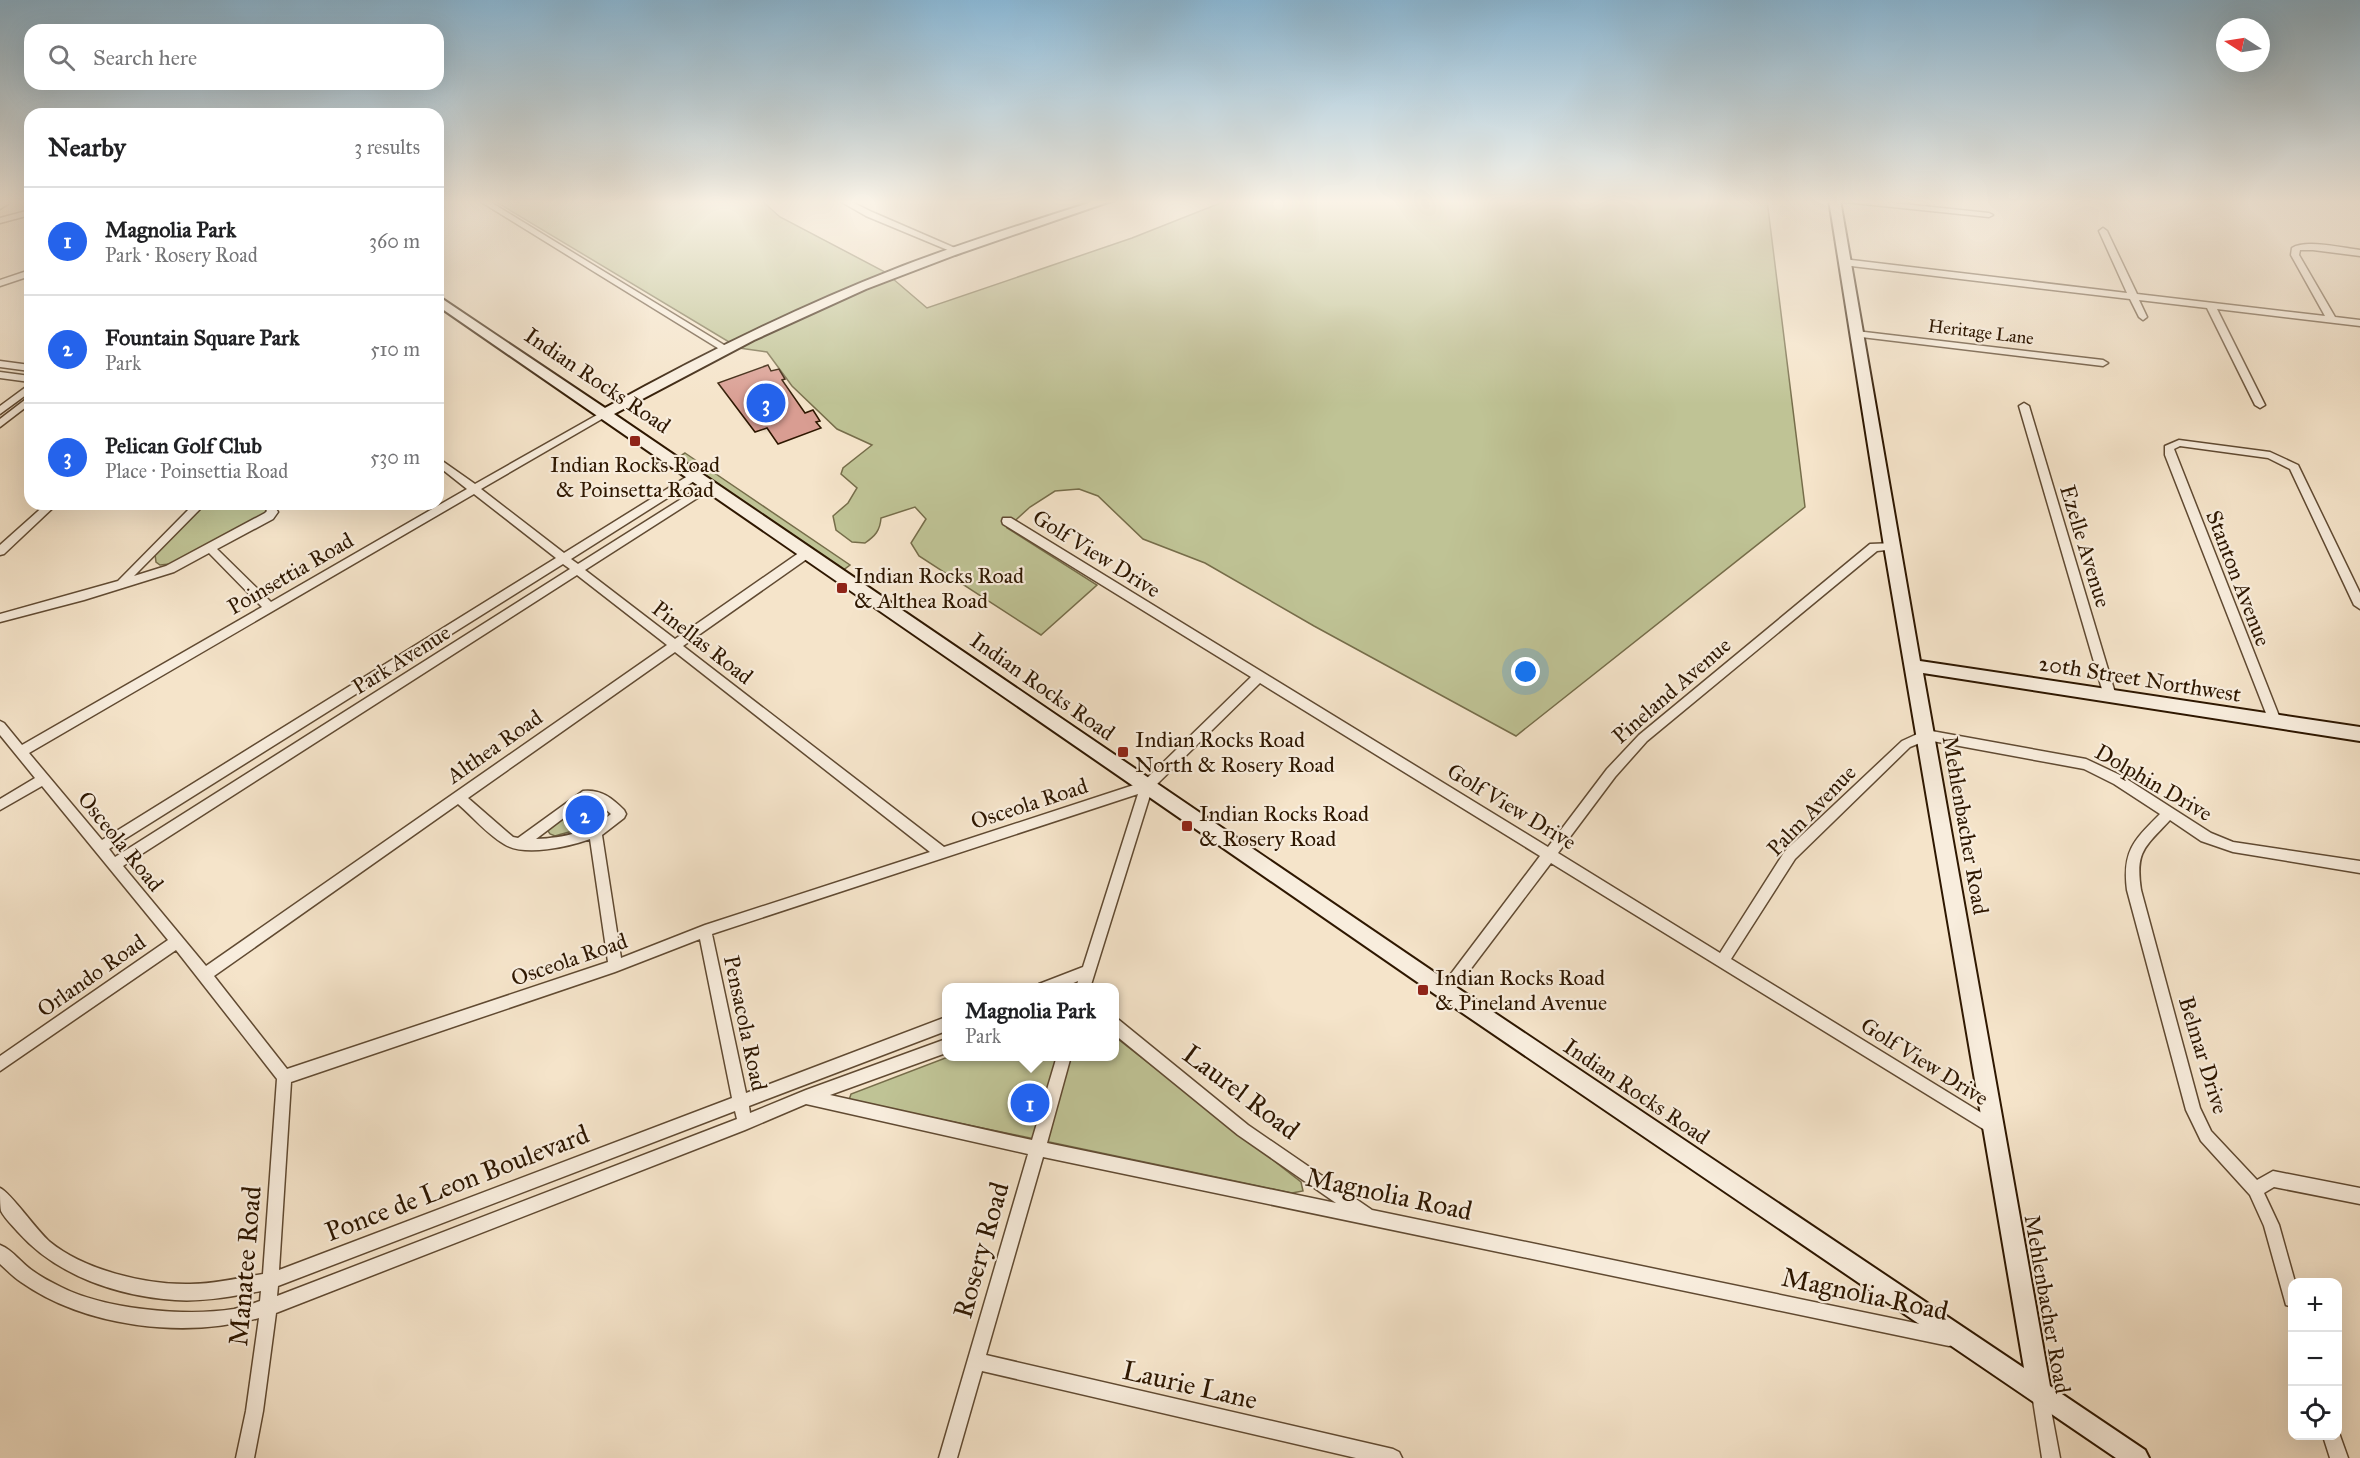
<!DOCTYPE html>
<meta charset="utf-8">
<style>
:root{--surface:#fff;--page:#f2f2f2;--text:#202124;--muted:#757577;--line:#e0e0e0;--accent:#2563eb}
body{margin:0;font-family:"IM FELL Great Primer",serif;background:var(--page);color:var(--text)}
.controls{position:absolute;right:18px;bottom:18px;display:grid;overflow:hidden;border-radius:12px;box-shadow:0 6px 24px #0002}
.controls button{width:54px;height:54px;display:grid;place-items:center;padding:0;border:0;border-bottom:2px solid var(--line);background:var(--surface);color:var(--text);font:30px sans-serif}
.compass{position:absolute;left:2216px;top:18px;width:54px;height:54px;border-radius:50%;background:var(--surface);box-shadow:0 6px 24px #0002;rotate:282deg}
.you{position:absolute;left:1526px;top:672px;width:21px;height:21px;margin:-15px;border:4px solid #fff;border-radius:50%;background:#1a73e8;box-shadow:0 0 0 9px #1a73e833}
.badge{display:grid;place-items:center;width:39px;height:39px;border-radius:50%;background:var(--accent);color:#fff;font-size:20px;font-weight:700}
.pin{position:absolute;translate:-50% -50%;border:3px solid #fff;box-shadow:0 2px 6px #0006}
.popup{position:absolute;left:942px;top:983px;width:177px;height:78px;box-sizing:border-box;display:grid;place-content:center;border-radius:12px;background:var(--surface);filter:drop-shadow(0 2px 4px #0005);font-size:20px;white-space:nowrap;color:var(--muted)}
.popup b{font-size:22px;color:var(--text)}
.popup::after{content:'';position:absolute;left:50%;top:100%;margin-left:-12px;border:12px solid transparent;border-top-color:var(--surface)}
.list{margin:0;padding:0;list-style:none}
h2{display:flex;justify-content:space-between;align-items:center;height:78px;margin:0;padding:0 24px;font-size:26px}
h2 small{font-size:20px;font-weight:400;color:var(--muted)}
.list li{display:grid;grid-template-columns:39px 1fr auto;gap:18px;align-items:center;box-sizing:border-box;height:108px;padding:0 24px;border-top:2px solid var(--line)}
.list b{display:block;font-size:22px;white-space:nowrap}
.list p{margin:0;font-size:20px;white-space:nowrap;color:var(--muted)}
.list em{font-size:20px;font-style:normal;color:var(--muted)}
.icon{flex:none;width:33px;height:33px;fill:none;stroke:currentColor;stroke-width:2;stroke-linecap:round;stroke-linejoin:round}
.map{position:relative;flex:none;width:2360px;height:1458px;overflow:hidden}
.search{position:absolute;background:var(--surface);box-shadow:0 6px 24px #0002;left:24px;top:24px;width:420px;height:66px;display:flex;align-items:center;gap:15px;box-sizing:border-box;padding:0 21px;border-radius:18px;color:var(--muted);font-size:22px}
.panel{position:absolute;background:var(--surface);box-shadow:0 6px 24px #0002;left:24px;top:108px;width:420px;height:402px;border-radius:18px}
.map>svg:first-child{display:block}
.green{fill:#bfc395;stroke:#766d4a;stroke-width:1.5}
.building{fill:#d99d92;stroke:#2e1700;stroke-width:1.5}
.lines{fill:none;stroke-linecap:round;stroke-linejoin:round}
.street-casing{stroke:#604a32;stroke-width:3}
.secondary-casing{stroke:#2e1700;stroke-width:4}
.street{fill:#f8eddd;fill-rule:evenodd}
.secondary{fill:#f8eddd;fill-rule:evenodd}
.poi-dot{fill:#8f2418;stroke:#f8eddd;stroke-width:2}
.labels{text-anchor:middle;stroke-width:4.5;stroke-linejoin:round;paint-order:stroke}
.far-street-label{font-size:18px;fill:#2e1700;stroke:#f8eddd}
.street-label{font-size:22px;fill:#2e1700;stroke:#f8eddd}
.poi-label{font-size:22px;fill:#2e1700;stroke:#f8eddd;text-anchor:start}
.near-street-label{font-size:27px;fill:#2e1700;stroke:#f8eddd}
</style>
<div class="map">
<svg width="2360" height="1458" viewBox="0 0 2360 1458">
<rect width="100%" height="100%" fill="#f5e4ca"/>
<filter id="stains"><feTurbulence type="fractalNoise" baseFrequency=".00333" numOctaves="4"/><feColorMatrix values="0 0 0 0 .2 0 0 0 0 .09 0 0 0 0 .02 0 0 0 .5 -.17"/></filter>
<radialGradient id="worn" r=".72"><stop offset=".6" stop-color="#630" stop-opacity="0"/><stop offset="1" stop-color="#630" stop-opacity=".3"/></radialGradient>
<g class="green">
<path d="M493,200H761L780,217L885,272L927,308L1132,238L1228,200H1767L1805,507L1516,736L1314,626L1205,563L1143,539L1098,496L1079,489L1055,491L1030,507L1007,528L1097,585L1041,635L919,556L911,543L926,519L915,507L881,518C880,531 875,536 865,543L852,542L836,530L833,516L848,503L857,488L841,474L843,468L872,445L837,429L792,386L767,352L739,348Z"/>
<polygon points="685,453 850,565 842,571 677,458"/>
<polygon points="205,504 261,504 266,509 266,513 170,564 160,565 156,562 155,554"/>
<path d="M588,801L600,803L606,811C598,829 572,830 555,836L550,834L548,831L550,827Z"/>
<polygon points="1114,1036 1301,1182 1303,1191 1292,1193 849,1100 851,1094 948,1057 1114,1056"/>
</g>
<polygon class="building" points="768,365 771,371 779,369 785,379 782,380 805,413 813,410 820,421 816,422 821,428 778,444 767,428 755,432 718,383"/>
<g class="lines">
<g class="street-casing">
<g id="street">
<polygon points="5,200 14,200 0,209 0,203"/>
<polygon points="478,200 487,200 729,348 727,350 721,350"/>
<polygon points="838,200 848,200 872,212 962,251 955,253 866,216"/>
<polygon points="1840,200 1865,200 1989,213 1993,215 1989,217 1844,202"/>
<polygon points="30,210 30,215 0,223 0,218"/>
<path d="M2103,228L2107,231L2137,294L2325,316L2291,255L2292,248C2306,239 2343,248 2360,250V256L2313,250H2300L2299,255L2335,317L2360,320V326L2217,309L2265,405L2260,408L2255,405L2207,308L2139,300L2147,317L2143,320L2139,317L2130,299L1843,265L1839,262L1843,259L2127,293L2099,231Z"/>
<polygon points="30,270 30,276 0,286 0,280"/>
<polygon points="1856,331 2103,360 2108,363 2103,366 1853,336 1851,334"/>
<polygon points="0,361 30,365 30,371 0,367"/>
<polygon points="0,372 30,376 30,382 0,378"/>
<polygon points="30,384 30,392 0,414 0,406"/>
<polygon points="30,396 30,404 0,427 0,419"/>
<polygon points="2024,403 2029,406 2116,696 2110,701 2104,696 2019,406"/>
<path d="M604,411L607,412V416L481,489L564,553L691,474H699V478L571,559L578,564L705,484H713V488L585,570L675,639L803,550H811L812,553L811,556L683,646L944,847L1143,782L1251,677L1003,524L1002,521L1003,518H1011L1548,847L1607,769L1639,735L1870,544L1895,543L1896,546L1895,549L1877,551L1647,741L1615,777L1558,853L1720,953L1785,851L1902,741L1926,730L2086,759L2122,776L2211,833L2233,842L2360,861V873L2233,852L2201,841L2170,820C2145,847 2135,851 2141,890L2200,1108L2211,1131L2257,1180L2273,1171L2360,1188V1204L2274,1187L2264,1193L2279,1225L2295,1282H2292V1307L2286,1305L2264,1226L2250,1195L2201,1141L2186,1110L2127,890C2122,851 2134,840 2160,814L2114,784L2084,769L1927,740L1910,747L1795,859L1731,959L1998,1123L2000,1128L1998,1133L1993,1135L1551,863L1451,995L1446,997L1441,995L1439,991L1441,987L1540,856L1260,683L1152,789L1090,988H1076L1078,981L1062,988H1037L1039,984L1083,967L1138,794L712,934L746,1093L946,1017V1031L749,1106L750,1113L806,1090L946,1039V1053L830,1095L1032,1140L1057,1056H1071L1047,1143L1336,1203L1238,1135L1114,1034V1018L1119,1020L1248,1125L1372,1210L1949,1330L1955,1332L1957,1338L1955,1344L1949,1346L1043,1157L986,1355L1393,1449L1399,1452L1402,1458H1356L982,1371L957,1458H939L1028,1154L806,1104L745,1130L276,1313L263,1411L254,1458H236L246,1411L259,1318C184,1339 85,1327 21,1282C13,1277 7,1270 0,1264V1245C13,1250 21,1263 33,1271C41,1277 51,1282 61,1287C104,1309 185,1317 234,1309C243,1307 252,1304 260,1301L261,1291C233,1296 204,1302 175,1300C118,1296 57,1276 18,1232C13,1226 5,1219 1,1211C0,1205 0,1195 0,1188C10,1192 37,1231 50,1242C84,1270 146,1285 190,1284C214,1284 239,1278 263,1274L277,1079L176,950L0,1071V1056L168,940L42,786L0,810V799L35,778L0,735V721L4,723L22,745L262,607L209,553L174,572L84,600L0,622V614L118,581L194,504H205L134,576L166,566L265,513L267,511L263,504H273L278,512L273,519L217,549L271,602L467,489L438,466V458L475,484ZM474,494L556,558L102,840L29,753ZM563,564L570,569L115,857L109,849ZM577,575L667,645L206,966L123,866ZM675,652L930,852L705,925L621,958L602,835L624,818L626,814L624,810C612,798 601,789 583,791L518,838L513,837L468,798ZM586,801H596L611,814C590,832 564,838 536,839ZM458,804C473,817 487,834 504,844C524,857 568,847 590,839L608,962L287,1069L214,976ZM700,939L732,1098L279,1270L291,1082L615,972ZM735,1111L737,1119L277,1296L278,1286Z"/>
<polygon points="2179,440 2270,452 2298,465 2360,593 2360,609 2354,605 2290,469 2268,458 2180,446 2174,449 2281,721 2279,724 2271,724 2269,721 2165,455 2165,446"/>
<polygon points="46,504 57,504 4,554 0,555 0,545"/>
<polygon points="2040,1386 2046,1388 2048,1394 2060,1458 2042,1458 2032,1394 2034,1388"/>
<polygon points="2338,1430 2348,1458 2330,1458 2323,1436 2338,1436"/>
</g>
</g>
<g class="secondary-casing">
<path id="secondary" d="M1098,200H1114L955,255L866,289L754,340L614,414L1453,985L2024,1368L1884,546L1829,200H1840L1920,661L2360,727V741L1923,673L2050,1386L2145,1450L2149,1458H2116L1439,997L438,306V296L605,408C699,356 795,308 895,269C962,243 1030,222 1098,200Z"/>
</g>
<use href="#street" class="street"/>
<use href="#secondary" class="secondary"/>
</g>
<linearGradient id="sky" x2="0" y2="1"><stop stop-color="#8ab8d6"/><stop offset="0.5" stop-color="#faf3e7"/><stop offset="1" stop-color="#faf3e7" stop-opacity="0"/></linearGradient>
<rect width="2360" height="404" fill="url(#sky)"/>
<g class="poi-dot">
<rect x="629" y="435" width="12" height="12" rx="3"/>
<rect x="836" y="582" width="12" height="12" rx="3"/>
<rect x="1117" y="746" width="12" height="12" rx="3"/>
<rect x="1181" y="820" width="12" height="12" rx="3"/>
<rect x="1417" y="984" width="12" height="12" rx="3"/>
</g>
<g class="labels">
<g class="far-street-label">
<text transform="translate(1981 332) rotate(7)" y="6">Heritage Lane</text>
</g>
<g class="street-label">
<text transform="translate(598 380) rotate(34)" y="8">Indian Rocks Road</text>
<text transform="translate(2086 546) rotate(73)" y="8">Ezelle Avenue</text>
<text transform="translate(1097 553) rotate(32)" y="8">Golf View Drive</text>
<text transform="translate(290 573) rotate(-30)" y="8">Poinsettia Road</text>
<text transform="translate(2239 578) rotate(69)" y="8">Stanton Avenue</text>
<text transform="translate(703 642) rotate(38)" y="8">Pinellas Road</text>
<text transform="translate(401 659) rotate(-32)" y="8">Park Avenue</text>
<text transform="translate(2140 678) rotate(9)" y="8">20th Street Northwest</text>
<text transform="translate(1043 686) rotate(35)" y="8">Indian Rocks Road</text>
<text transform="translate(1671 690) rotate(-41)" y="8">Pineland Avenue</text>
<text transform="translate(494 746) rotate(-35)" y="8">Althea Road</text>
<text transform="translate(2154 782) rotate(30)" y="8">Dolphin Drive</text>
<text transform="translate(1029 803) rotate(-18)" y="8">Osceola Road</text>
<text transform="translate(1512 806) rotate(31)" y="8">Golf View Drive</text>
<text transform="translate(1811 810) rotate(-46)" y="8">Palm Avenue</text>
<text transform="translate(1966 825) rotate(80)" y="8">Mehlenbacher Road</text>
<text transform="translate(121 841) rotate(51)" y="8">Osceola Road</text>
<text transform="translate(569 959) rotate(-19)" y="8">Osceola Road</text>
<text transform="translate(91 975) rotate(-35)" y="8">Orlando Road</text>
<text transform="translate(746 1023) rotate(78)" y="8">Pensacola Road</text>
<text transform="translate(2204 1055) rotate(73)" y="8">Belmar Drive</text>
<text transform="translate(1925 1061) rotate(32)" y="8">Golf View Drive</text>
<text transform="translate(1637 1091) rotate(34)" y="8">Indian Rocks Road</text>
<text transform="translate(2048 1304) rotate(80)" y="8">Mehlenbacher Road</text>
</g>
<g class="poi-label">
<text x="635" y="472" text-anchor="middle">Indian Rocks Road<tspan x="635" dy="25">&amp; Poinsetta Road</tspan></text>
<text x="854" y="583">Indian Rocks Road<tspan x="854" dy="25">&amp; Althea Road</tspan></text>
<text x="1135" y="747">Indian Rocks Road<tspan x="1135" dy="25">North &amp; Rosery Road</tspan></text>
<text x="1199" y="821">Indian Rocks Road<tspan x="1199" dy="25">&amp; Rosery Road</tspan></text>
<text x="1435" y="985">Indian Rocks Road<tspan x="1435" dy="25">&amp; Pineland Avenue</tspan></text>
</g>
<g class="near-street-label">
<text transform="translate(1241 1092) rotate(37)" y="9">Laurel Road</text>
<text transform="translate(457 1183) rotate(-21)" y="9">Ponce de Leon Boulevard</text>
<text transform="translate(1389 1194) rotate(12)" y="9">Magnolia Road</text>
<text transform="translate(981 1250) rotate(-74)" y="9">Rosery Road</text>
<text transform="translate(245 1266) rotate(-85)" y="9">Manatee Road</text>
<text transform="translate(1865 1294) rotate(12)" y="9">Magnolia Road</text>
<text transform="translate(1190 1385) rotate(13)" y="9">Laurie Lane</text>
</g>
</g>
<rect width="100%" height="100%" filter="url(#stains)"/>
<rect width="100%" height="100%" fill="url(#worn)"/>
</svg>
<div class="controls">
<button>+</button>
<button>−</button>
<button><svg class="icon" aria-label="locate" viewBox="0 0 24 24"><circle cx="12" cy="12" r="6"/><path d="M12 2v4M12 18v4M2 12h4M18 12h4"/></svg></button>
</div>
<svg class="compass" viewBox="-18 -18 36 36"><path d="M0-13l5 13h-10z" fill="#e53935"/><path d="M0 13l5-13h-10z" fill="#757577"/></svg>
<div class="you"></div>
<div class="pin badge" style="left:1030px;top:1103px">1</div>
<div class="popup"><b>Magnolia Park</b>Park</div>
<div class="pin badge" style="left:585px;top:815px">2</div>
<div class="pin badge" style="left:766px;top:403px">3</div>
<div class="search"><svg class="icon" aria-label="search" viewBox="0 0 24 24"><circle cx="10" cy="10" r="6"/><path d="M15 15l6 6"/></svg>Search here</div>
<section class="panel">
<h2>Nearby<small>3 results</small></h2>
<ul class="list">
<li><span class="badge">1</span><div><b>Magnolia Park</b><p>Park · Rosery Road</p></div><em>360 m</em></li>
<li><span class="badge">2</span><div><b>Fountain Square Park</b><p>Park</p></div><em>510 m</em></li>
<li><span class="badge">3</span><div><b>Pelican Golf Club</b><p>Place · Poinsettia Road</p></div><em>530 m</em></li>
</ul>
</section>
</div>
